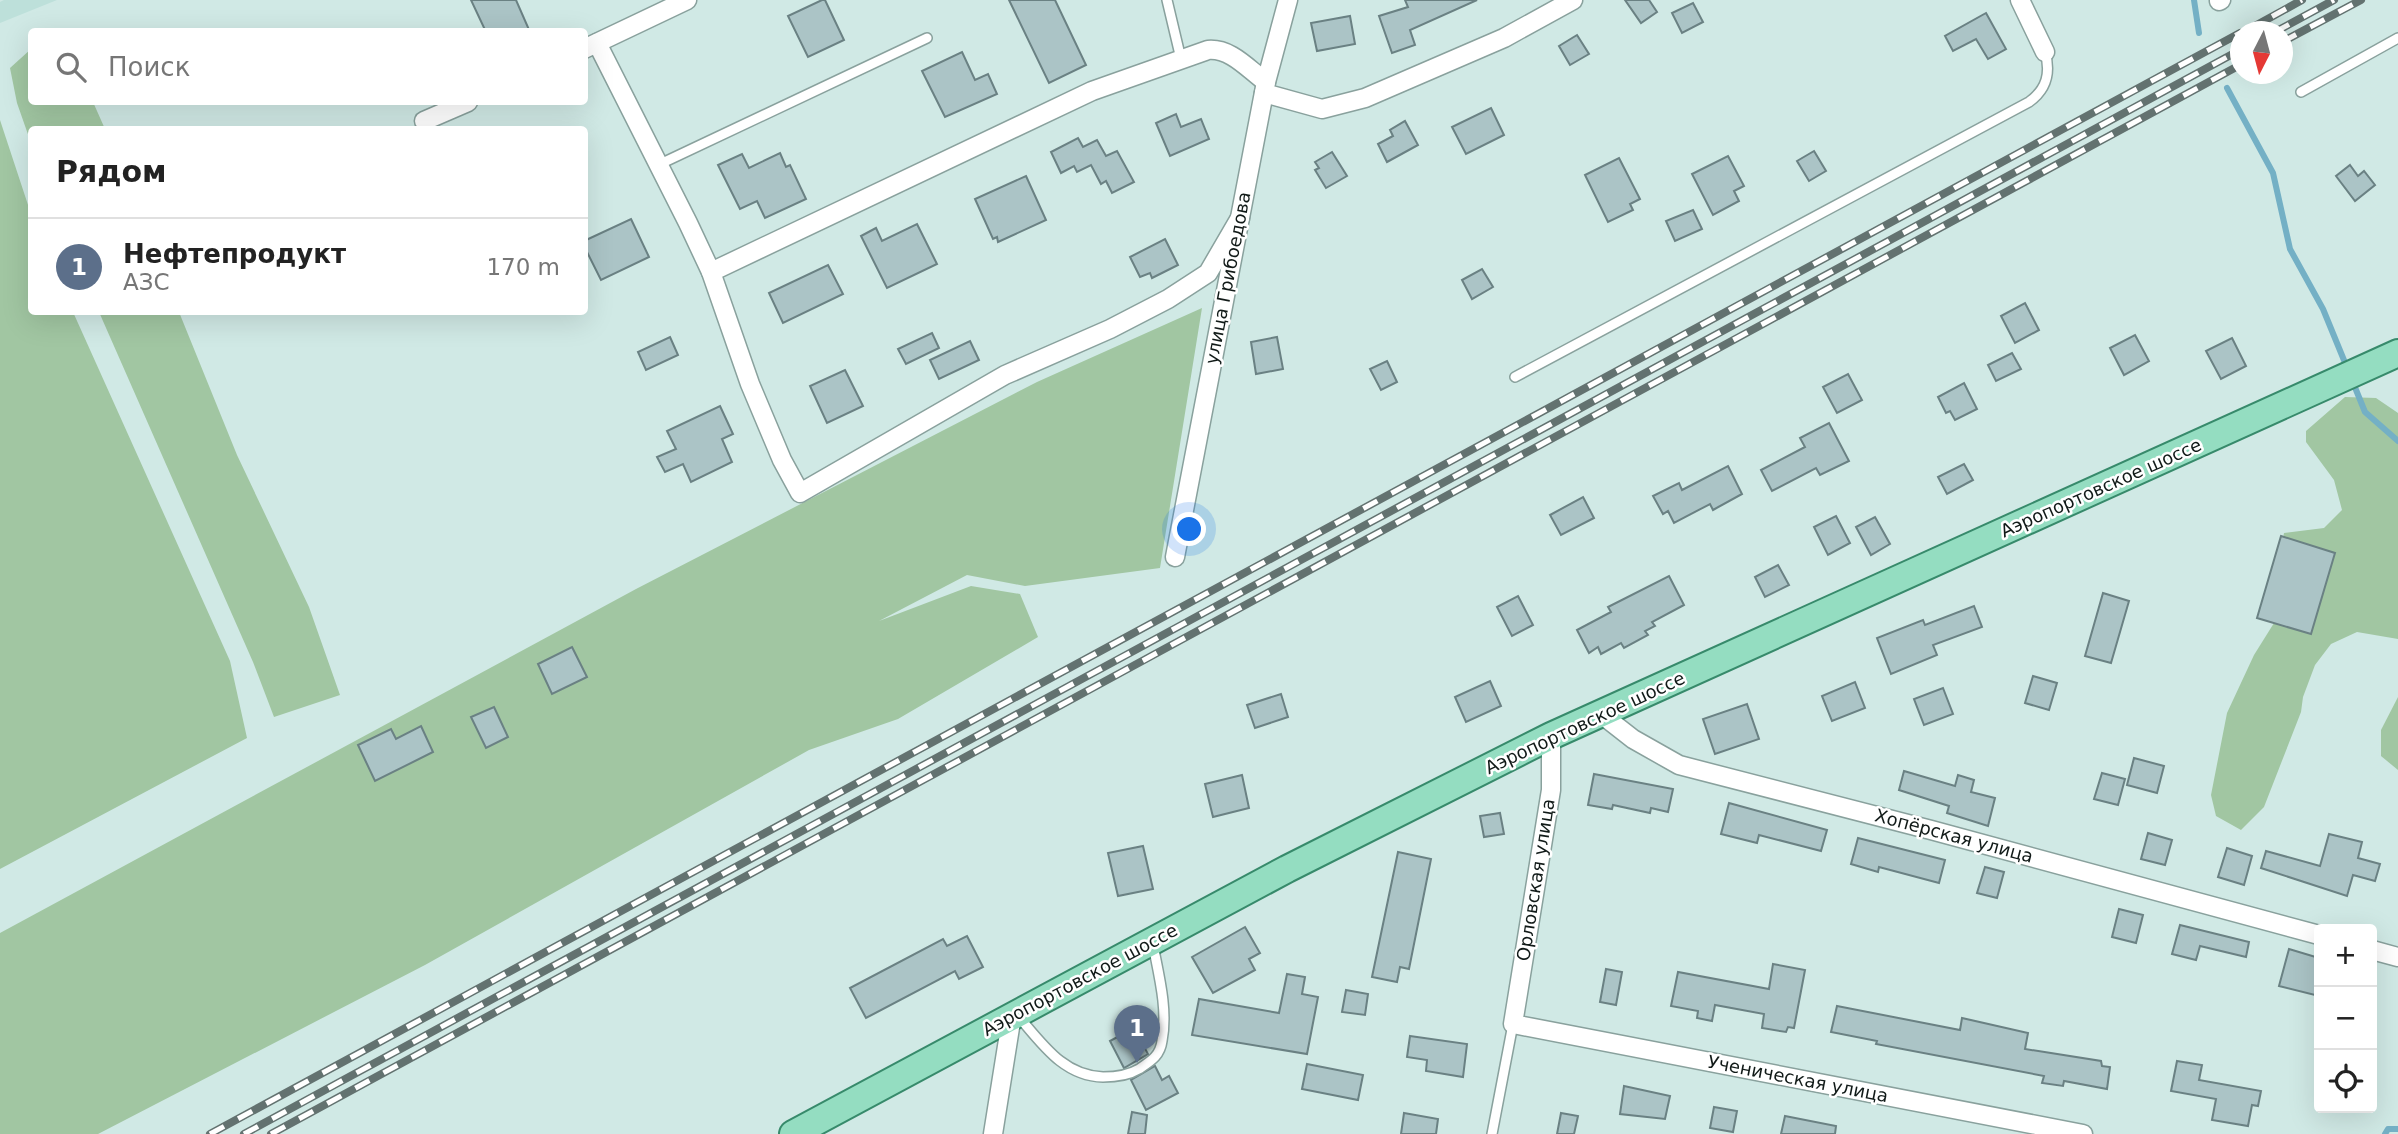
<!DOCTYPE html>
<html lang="ru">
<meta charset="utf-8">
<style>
:root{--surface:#fff;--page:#f2f2f2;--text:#222;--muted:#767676;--line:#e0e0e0;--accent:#5c58d1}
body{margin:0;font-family:"DejaVu Sans",sans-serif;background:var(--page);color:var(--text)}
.controls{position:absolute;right:21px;bottom:21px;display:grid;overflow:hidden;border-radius:7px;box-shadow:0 7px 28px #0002}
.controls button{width:63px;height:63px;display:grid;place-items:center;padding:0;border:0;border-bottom:2px solid var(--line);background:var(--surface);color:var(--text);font:35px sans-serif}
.compass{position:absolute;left:2230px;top:21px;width:63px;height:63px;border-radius:50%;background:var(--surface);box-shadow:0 7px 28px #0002;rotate:186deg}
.you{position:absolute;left:1190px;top:530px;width:24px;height:24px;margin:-18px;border:5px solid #fff;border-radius:50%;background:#1a73e8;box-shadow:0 0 0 10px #1a73e833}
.badge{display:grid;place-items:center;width:46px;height:46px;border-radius:50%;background:var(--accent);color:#fff;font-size:23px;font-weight:700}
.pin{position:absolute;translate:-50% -58px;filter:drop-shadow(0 2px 4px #0008)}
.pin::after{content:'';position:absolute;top:37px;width:24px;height:21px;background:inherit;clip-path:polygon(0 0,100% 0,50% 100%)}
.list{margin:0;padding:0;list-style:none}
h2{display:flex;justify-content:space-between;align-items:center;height:91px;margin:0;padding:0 28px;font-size:30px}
h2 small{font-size:23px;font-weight:400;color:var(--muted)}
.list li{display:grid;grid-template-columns:46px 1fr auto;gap:21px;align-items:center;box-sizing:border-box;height:98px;padding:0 28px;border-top:2px solid var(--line)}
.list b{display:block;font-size:26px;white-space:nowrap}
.list p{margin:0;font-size:23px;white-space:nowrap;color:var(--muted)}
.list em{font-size:23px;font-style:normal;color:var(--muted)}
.icon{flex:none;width:38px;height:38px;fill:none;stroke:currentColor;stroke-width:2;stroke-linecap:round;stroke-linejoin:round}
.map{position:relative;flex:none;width:2398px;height:1134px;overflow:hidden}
.search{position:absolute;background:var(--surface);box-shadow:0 7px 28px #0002;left:28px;top:28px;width:560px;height:77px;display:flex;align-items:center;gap:18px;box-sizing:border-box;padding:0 24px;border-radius:7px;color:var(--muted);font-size:26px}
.panel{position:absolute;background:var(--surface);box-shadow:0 7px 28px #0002;left:28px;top:126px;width:560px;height:189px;border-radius:7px}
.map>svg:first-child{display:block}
.built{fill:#bde0da}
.green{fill:#a1c6a2}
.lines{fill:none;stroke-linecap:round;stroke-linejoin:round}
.stream{stroke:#74b0c5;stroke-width:6}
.building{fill:#abc4c6;stroke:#6a8183;stroke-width:2}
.lane-casing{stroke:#89a19d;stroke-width:12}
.street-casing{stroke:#89a19d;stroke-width:21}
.primary-casing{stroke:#378a6b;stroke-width:30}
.lane{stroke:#fff;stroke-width:9}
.street{stroke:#fff;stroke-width:18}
.primary{stroke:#94ddc1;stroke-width:26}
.rail-casing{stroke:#637270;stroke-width:8}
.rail{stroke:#fff;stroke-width:5;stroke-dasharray:16;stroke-linecap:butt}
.labels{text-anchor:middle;stroke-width:5;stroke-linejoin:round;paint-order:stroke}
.street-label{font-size:18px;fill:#111a18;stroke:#fff}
</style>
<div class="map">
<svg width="2398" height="1134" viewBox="0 0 2398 1134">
<rect width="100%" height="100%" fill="#d0e9e5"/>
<polygon class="built" points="4,0 57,0 0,23 0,2"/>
<g class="green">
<polygon points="31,49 32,102 93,102 105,129 32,130 31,143 17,103 10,68"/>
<polygon points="0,120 31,214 32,312 73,312 230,661 247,738 0,869"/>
<polygon points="1202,308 1160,568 1025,586 967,575 879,621 971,586 1020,594 1038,637 898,719 809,750 425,965 98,1134 0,1134 0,933 636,589 1037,382"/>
<polygon points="99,312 179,312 237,455 309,607 340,695 274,717 253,662"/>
<polygon points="2345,397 2376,398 2398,413 2398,639 2357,632 2331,644 2315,665 2303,697 2301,712 2264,807 2241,830 2216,816 2211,795 2227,713 2254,655 2284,607 2281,549 2284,533 2324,528 2342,510 2334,480 2306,442 2306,431"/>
<polygon points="2398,697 2398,770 2381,756 2381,730"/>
</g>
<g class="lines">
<g class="stream">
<polyline points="2194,0 2199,33"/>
<polyline points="2227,88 2273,173 2290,249 2323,309 2348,370"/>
<polyline points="2352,380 2365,412 2398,441"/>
<polyline points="2385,1134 2388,1129 2398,1129"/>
</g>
</g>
<g class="building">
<polygon points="471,0 516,0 530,32 486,32"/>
<polygon points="822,0 825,0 844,40 808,57 788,16"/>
<polygon points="1009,0 1055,0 1086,65 1049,83"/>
<polygon points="1405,0 1477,0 1410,30 1415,45 1392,53 1379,16 1408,7"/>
<polygon points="1625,0 1649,0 1657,12 1641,23"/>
<polygon points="1693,3 1703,22 1682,33 1672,13"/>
<polygon points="1986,13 2006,49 1988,59 1976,39 1953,51 1945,36"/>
<polygon points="1350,16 1355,44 1317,51 1311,23"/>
<polygon points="1577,35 1589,54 1570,65 1559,46"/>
<polygon points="962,52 975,80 988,74 997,94 945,117 922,71"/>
<polygon points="1491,108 1504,135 1466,154 1452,127"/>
<polygon points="1176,114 1181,127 1201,119 1209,139 1170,156 1156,123"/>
<polygon points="1405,121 1418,145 1387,162 1378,144 1393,136 1390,130"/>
<polygon points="1078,138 1083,147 1097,140 1106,156 1117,151 1134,182 1112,193 1106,181 1101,184 1091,165 1077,172 1074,166 1061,173 1051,152"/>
<polygon points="1814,151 1826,171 1809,181 1797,161"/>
<polygon points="1332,152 1347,176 1326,188 1315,170 1319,168 1315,162"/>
<polygon points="780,153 786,167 790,165 806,199 765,218 757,201 740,209 718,165 742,154 749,168"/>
<polygon points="1728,156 1744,186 1734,191 1739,201 1713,215 1692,174"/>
<polygon points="1619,158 1640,199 1630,204 1633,210 1608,222 1585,175"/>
<polygon points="2350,165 2358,176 2364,171 2375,185 2355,201 2336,176"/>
<polygon points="1026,176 1046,220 998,242 997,237 993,239 975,199"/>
<polygon points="1693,210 1702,229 1675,241 1666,221"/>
<polygon points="631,219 649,257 601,280 584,246 584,241"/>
<polygon points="917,224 937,264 887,288 861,236 876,228 882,241"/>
<polygon points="1165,239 1178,265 1152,278 1150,273 1140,277 1130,257"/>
<polygon points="828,265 843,294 783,323 769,293"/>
<polygon points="1482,269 1493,287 1472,299 1462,280"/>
<polygon points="2025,303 2039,330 2015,343 2001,316"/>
<polygon points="932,333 939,348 906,364 898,349"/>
<polygon points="2135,335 2149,361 2124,375 2110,348"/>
<polygon points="670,337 678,355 646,370 638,352"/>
<polygon points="1277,337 1283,369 1256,374 1251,342"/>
<polygon points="2232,338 2246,366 2221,379 2206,351"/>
<polygon points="970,341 979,360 939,379 930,360"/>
<polygon points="2012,353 2021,369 1996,381 1988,365"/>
<polygon points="1387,361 1397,382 1381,390 1370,369"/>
<polygon points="845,370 863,406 827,423 810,386"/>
<polygon points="1848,374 1862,400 1837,413 1823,387"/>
<polygon points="1964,383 1977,409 1955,420 1950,411 1946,413 1938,397"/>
<polygon points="720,406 733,434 722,439 732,462 691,482 683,464 665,472 657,457 676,449 667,431"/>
<polygon points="1829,423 1849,461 1820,475 1816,468 1772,491 1761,470 1805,447 1800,438"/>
<polygon points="1964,464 1973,480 1947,494 1938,477"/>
<polygon points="1728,466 1742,494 1713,510 1710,504 1674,523 1668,511 1663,514 1653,496 1679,483 1682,490"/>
<polygon points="1583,497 1594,518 1561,535 1550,515"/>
<polygon points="1836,516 1850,543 1828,555 1814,527"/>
<polygon points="1875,517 1890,544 1871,555 1856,527"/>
<polygon points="2281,536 2335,553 2311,634 2257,618"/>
<polygon points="1778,565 1789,585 1765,597 1755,577"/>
<polygon points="1669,576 1684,605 1652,622 1655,626 1645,631 1648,635 1624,648 1621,643 1601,654 1598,647 1589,653 1577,630 1611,612 1608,607"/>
<polygon points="2103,593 2129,601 2111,663 2085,656"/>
<polygon points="1518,596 1533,625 1512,636 1497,607"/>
<polygon points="1974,606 1982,627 1933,645 1937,655 1891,674 1877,638 1923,620 1925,625"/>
<polygon points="572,647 587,677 552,694 538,664"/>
<polygon points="2033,676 2057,683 2049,710 2025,703"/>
<polygon points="1490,681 1501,706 1466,722 1455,697"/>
<polygon points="1855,682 1865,708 1832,721 1822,696"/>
<polygon points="1943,688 1953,714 1924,725 1914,699"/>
<polygon points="1281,694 1288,717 1255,728 1247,705"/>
<polygon points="1747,704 1759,739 1715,754 1703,719"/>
<polygon points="494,707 508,737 486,748 471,717"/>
<polygon points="421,726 433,752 375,781 358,745 391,729 396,739"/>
<polygon points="2134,758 2164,766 2157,793 2127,785"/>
<polygon points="1904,771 1955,786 1958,775 1974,780 1971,792 1995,798 1988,826 1947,813 1949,806 1899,790"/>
<polygon points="2102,773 2125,779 2118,805 2094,799"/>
<polygon points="1594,774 1673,789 1668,812 1651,808 1650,813 1613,805 1612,809 1588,805"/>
<polygon points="1242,775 1249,808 1213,817 1205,784"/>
<polygon points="1729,803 1827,830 1821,851 1759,835 1757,843 1721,834"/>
<polygon points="1500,813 1504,834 1484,837 1480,816"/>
<polygon points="2148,833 2172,840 2165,865 2141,859"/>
<polygon points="2329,834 2362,842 2358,858 2380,864 2375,881 2353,875 2347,896 2261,868 2266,851 2320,866"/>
<polygon points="1858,838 1945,860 1939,883 1879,867 1878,872 1851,864"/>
<polygon points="1143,846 1153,889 1118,896 1108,853"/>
<polygon points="2227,848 2252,856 2244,885 2218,877"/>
<polygon points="1398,852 1431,859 1409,969 1400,967 1397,982 1372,977"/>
<polygon points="1985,867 2004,872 1997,898 1977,893"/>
<polygon points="2119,909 2143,915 2136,943 2112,937"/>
<polygon points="2180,925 2249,942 2246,957 2200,946 2196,960 2172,954"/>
<polygon points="1245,927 1260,953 1249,959 1255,970 1213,993 1192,957"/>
<polygon points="967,936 983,967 959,979 955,971 866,1018 850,988 943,939 947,946"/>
<polygon points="2289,949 2319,958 2319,996 2279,986"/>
<polygon points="1773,964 1805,970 1794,1028 1788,1027 1786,1032 1762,1028 1764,1014 1715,1005 1712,1021 1697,1018 1698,1011 1671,1006 1678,972 1769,989"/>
<polygon points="1606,969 1622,972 1616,1005 1600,1002"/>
<polygon points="1287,974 1305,977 1302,994 1318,997 1307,1054 1192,1035 1199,999 1279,1013"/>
<polygon points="1346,990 1368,994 1365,1015 1342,1012"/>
<polygon points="1837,1006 1960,1030 1962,1018 2028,1033 2025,1049 2101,1061 2102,1066 2110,1067 2107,1089 2064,1081 2063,1086 2042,1083 2044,1076 1876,1044 1877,1041 1831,1032"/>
<polygon points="1134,1028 1148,1054 1124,1068 1110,1041"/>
<polygon points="1410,1036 1467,1044 1463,1077 1426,1071 1427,1060 1407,1057"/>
<polygon points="2177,1061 2202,1065 2199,1080 2261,1091 2258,1106 2252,1105 2248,1126 2212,1120 2216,1099 2171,1091"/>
<polygon points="1307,1064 1363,1075 1358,1100 1302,1089"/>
<polygon points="1155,1066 1162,1080 1169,1076 1178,1093 1146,1110 1131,1080"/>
<polygon points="1624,1086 1670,1096 1665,1119 1620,1114"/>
<polygon points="1714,1107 1737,1111 1733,1132 1710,1128"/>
<polygon points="1132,1112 1147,1115 1145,1134 1128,1134"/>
<polygon points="1404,1113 1438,1119 1436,1134 1401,1134"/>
<polygon points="1561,1113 1578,1116 1574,1134 1557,1134"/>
<polygon points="1785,1116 1836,1126 1835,1134 1781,1134"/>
</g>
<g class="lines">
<g class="lane-casing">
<g id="lane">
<polyline points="1167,0 1181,59"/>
<polyline points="2301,92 2398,38"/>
<polyline points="658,165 927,38"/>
<path d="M1515,377L2029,102C2047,89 2051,73 2045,52"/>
<path d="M1019,1017C1043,1045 1064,1076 1103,1077C1115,1077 1129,1075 1139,1069C1151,1061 1160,1056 1162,1041C1168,1010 1159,976 1153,945"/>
<polyline points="1492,1134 1513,1024"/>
</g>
</g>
<g class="street-casing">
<g id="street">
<polyline points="2020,0 2045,52"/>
<polyline points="2219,1 2221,0"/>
<polyline points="597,43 688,223 711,272 750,384 782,460 800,493 1005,375 1110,329 1168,299 1208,273 1240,218"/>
<polyline points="584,49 687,0"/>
<polyline points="1264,93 1322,109 1365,98 1504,38 1573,0"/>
<polyline points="424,121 468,102"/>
<path d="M711,272L1092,91L1208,50C1231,48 1248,69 1266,82"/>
<polyline points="1175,557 1266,82 1288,0"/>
<polyline points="1601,714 1633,739 1679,765 1931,830 2319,935"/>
<polyline points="1551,736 1551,790 1513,1024 2083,1134"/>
<polyline points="2372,950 2398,957"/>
<polyline points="993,1134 1012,1015"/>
</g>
</g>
<g class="primary-casing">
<polyline id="primary" points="793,1134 1287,869 1551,736 2398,353"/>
</g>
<use href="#lane" class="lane"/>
<use href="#street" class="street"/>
<use href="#primary" class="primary"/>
<g class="rail-casing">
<g id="rail">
<polyline points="2244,32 2302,0"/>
<polyline points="2275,32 2334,0"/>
<polyline points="2282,42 2361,0"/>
<polyline points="210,1134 2240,33"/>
<polyline points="244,1134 2240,50"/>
<polyline points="271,1134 2240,65"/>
</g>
</g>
<use href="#rail" class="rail"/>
</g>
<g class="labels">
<g class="street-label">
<text transform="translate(1228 278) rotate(-79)" y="6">улица Грибоедова</text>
<text transform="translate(2101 488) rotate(-24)" y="6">Аэропортовское шоссе</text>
<text transform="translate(1585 723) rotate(-25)" y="6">Аэропортовское шоссе</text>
<text transform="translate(1954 836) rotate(15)" y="6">Хопёрская улица</text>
<text transform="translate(1536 880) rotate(-81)" y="6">Орловская улица</text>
<text transform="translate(1080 980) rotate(-28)" y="6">Аэропортовское шоссе</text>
<text transform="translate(1798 1079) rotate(11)" y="6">Ученическая улица</text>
</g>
</g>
</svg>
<div class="controls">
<button>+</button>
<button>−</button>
<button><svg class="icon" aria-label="locate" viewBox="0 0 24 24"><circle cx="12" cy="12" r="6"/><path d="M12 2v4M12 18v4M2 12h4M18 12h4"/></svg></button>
</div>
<svg class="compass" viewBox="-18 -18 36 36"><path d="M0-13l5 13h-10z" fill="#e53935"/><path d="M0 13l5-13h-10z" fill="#767676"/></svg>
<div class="you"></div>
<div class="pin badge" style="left:1137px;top:1063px;background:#5c6f8a">1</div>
<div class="search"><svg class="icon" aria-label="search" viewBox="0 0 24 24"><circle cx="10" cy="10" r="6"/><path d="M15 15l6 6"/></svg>Поиск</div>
<section class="panel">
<h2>Рядом<small></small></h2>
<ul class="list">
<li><span class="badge" style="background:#5c6f8a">1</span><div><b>Нефтепродукт</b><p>АЗС</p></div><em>170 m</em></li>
</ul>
</section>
</div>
